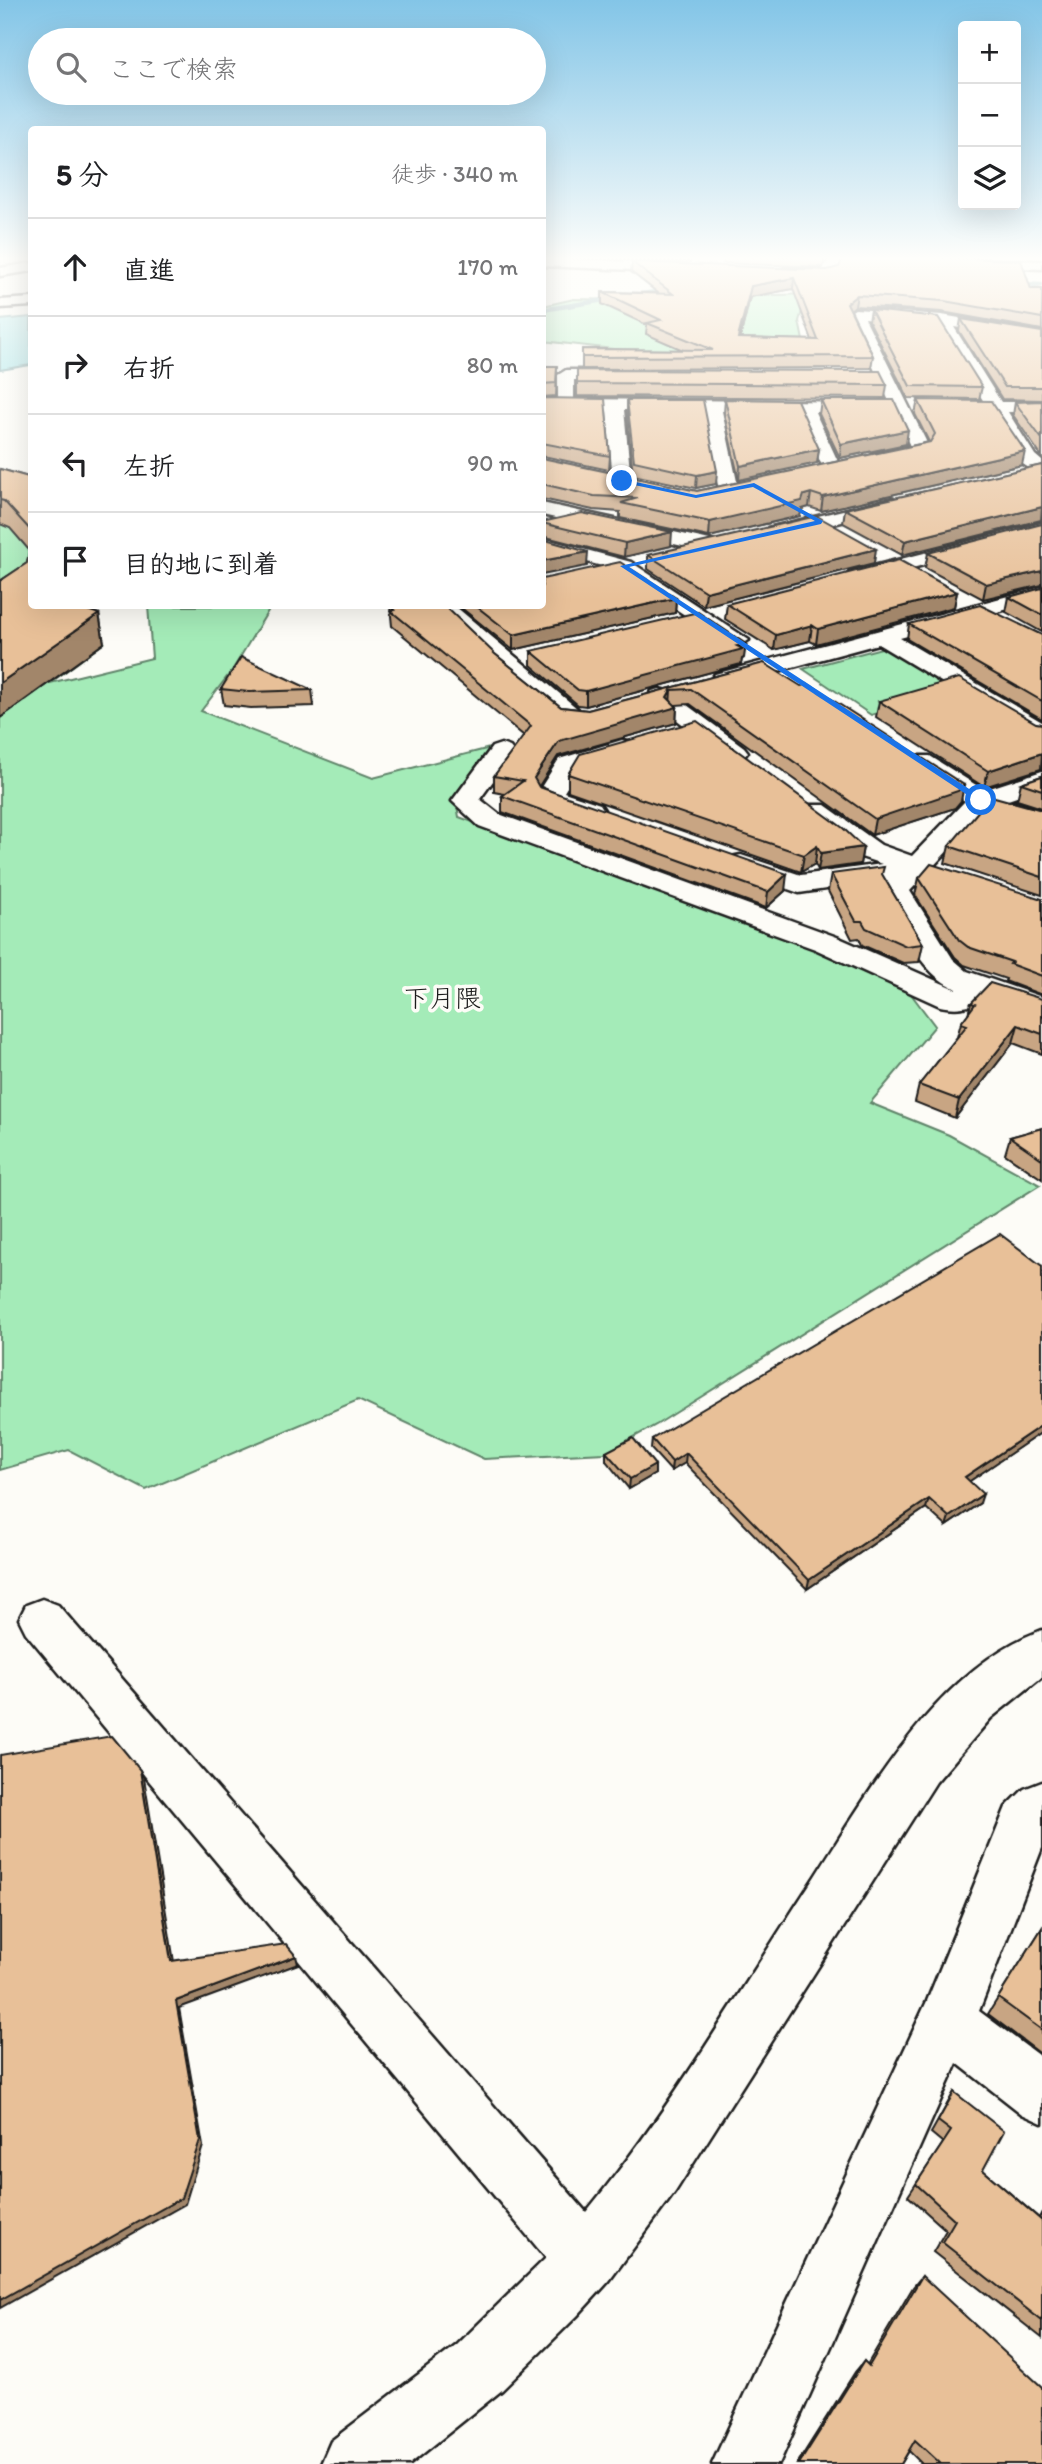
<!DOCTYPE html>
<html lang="ja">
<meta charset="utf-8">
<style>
:root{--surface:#fff;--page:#f6f6f6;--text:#202124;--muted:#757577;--line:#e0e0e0}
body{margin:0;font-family:Itim,"Klee One",sans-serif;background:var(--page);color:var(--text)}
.controls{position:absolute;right:21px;top:21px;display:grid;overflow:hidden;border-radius:7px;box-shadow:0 7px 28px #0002}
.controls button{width:63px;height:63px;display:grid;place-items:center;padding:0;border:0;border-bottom:2px solid var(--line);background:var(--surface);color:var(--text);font:35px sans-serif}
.stop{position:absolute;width:21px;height:21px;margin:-16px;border:5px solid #1a73e8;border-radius:50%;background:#fff}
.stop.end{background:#1a73e8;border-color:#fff;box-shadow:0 2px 7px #0008}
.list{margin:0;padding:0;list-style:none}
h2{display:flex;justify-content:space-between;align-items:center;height:91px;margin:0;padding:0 28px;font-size:30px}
h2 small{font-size:23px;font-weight:400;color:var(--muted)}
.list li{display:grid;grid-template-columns:46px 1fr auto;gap:21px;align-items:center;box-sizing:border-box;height:98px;padding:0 28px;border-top:2px solid var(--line)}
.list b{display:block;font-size:26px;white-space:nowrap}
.list em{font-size:23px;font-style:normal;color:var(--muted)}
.icon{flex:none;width:38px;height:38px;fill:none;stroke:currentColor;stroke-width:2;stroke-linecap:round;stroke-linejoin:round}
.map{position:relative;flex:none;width:1042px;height:2464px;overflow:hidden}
.search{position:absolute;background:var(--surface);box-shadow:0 7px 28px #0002;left:28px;top:28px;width:518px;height:77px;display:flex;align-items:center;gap:18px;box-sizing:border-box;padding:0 24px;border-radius:38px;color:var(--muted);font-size:26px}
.panel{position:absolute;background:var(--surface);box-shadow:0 7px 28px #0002;left:28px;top:126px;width:518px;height:483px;border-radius:7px}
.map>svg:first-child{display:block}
.green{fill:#a4ebb8;stroke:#60846a;stroke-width:2}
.water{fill:#8ddee5;stroke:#609095;stroke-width:2}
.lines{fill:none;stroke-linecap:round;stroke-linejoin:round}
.stream{stroke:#609095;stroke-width:4.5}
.minor-casing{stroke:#1c1c1c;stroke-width:5}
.minor{fill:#fdfcf7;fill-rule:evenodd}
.wall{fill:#c8a583;stroke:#1c1c1c;stroke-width:2;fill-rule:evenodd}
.shaded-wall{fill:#a2866a;stroke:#1c1c1c;stroke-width:2}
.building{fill:#e8c098;stroke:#1c1c1c;stroke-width:2;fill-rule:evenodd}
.route{fill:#1a73e8}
.labels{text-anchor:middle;stroke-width:7;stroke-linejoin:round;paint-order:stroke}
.quarter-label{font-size:26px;fill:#1c1c1c;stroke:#fdfcf7}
</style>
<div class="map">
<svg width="1042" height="2464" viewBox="0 0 1042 2464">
<rect width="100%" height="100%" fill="#fdfcf7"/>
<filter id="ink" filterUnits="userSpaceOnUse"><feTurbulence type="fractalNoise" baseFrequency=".0143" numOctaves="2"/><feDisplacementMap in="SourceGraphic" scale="14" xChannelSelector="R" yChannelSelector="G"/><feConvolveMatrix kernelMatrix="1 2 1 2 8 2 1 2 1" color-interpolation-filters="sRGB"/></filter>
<g filter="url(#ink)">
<g class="green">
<polygon points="874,292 863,308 802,311 799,321 805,350 702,359 543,341 543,306 574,299 624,300"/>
<polygon points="0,494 31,503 32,606 54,624 104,643 50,683 152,658 148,606 271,606 233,669 201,711 373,778 494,747 456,800 459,817 761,927 905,986 935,1026 870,1103 949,1135 1040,1185 656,1425 605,1453 484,1459 358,1400 146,1490 69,1450 0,1470"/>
<polygon points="885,647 956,689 871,715 803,669"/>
</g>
<polygon class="water" points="31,317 31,365 0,370 0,320"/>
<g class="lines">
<g class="stream">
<polyline points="1018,284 1042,285"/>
<polyline points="542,310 667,290"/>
</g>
<g class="minor-casing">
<g id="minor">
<path d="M834,256H895L901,260L894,264H839L837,275C823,280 790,281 778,272L785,268L824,270L823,266Z"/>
<polygon points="542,258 681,264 688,268 681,272 542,266"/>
<polygon points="973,259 1042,261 1042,269 968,266 966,263"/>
<polygon points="32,263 32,271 0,276 0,268"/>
<polygon points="32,298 32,306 0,308 0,300"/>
<polygon points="855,309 942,315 1042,332 1042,342 954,327 1001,402 1042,402 1042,412 1008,412 1035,455 1042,461 1042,476 1021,463 990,412 940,411 937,407 940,403 946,402 984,402 938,326 865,318 930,449 927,453 879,464 873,462 870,458 873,454 910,446 848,313"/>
<polygon points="566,370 627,370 635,375 627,380 574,380 574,399 870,402 879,407 870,412 815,412 841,468 832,474 823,468 798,411 722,411 739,491 729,497 719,491 704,411 624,410 631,481 622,487 613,481 607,410 542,409 542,399 558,399 558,375"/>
<polygon points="893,498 903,504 900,508 775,538 765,532 768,528"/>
<polygon points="542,503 710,540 720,546 710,552 542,515"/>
<polygon points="1042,523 1042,535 857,582 846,576 850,572"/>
<polygon points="542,538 631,562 749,640 738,647 730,645 617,570 542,550"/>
<polygon points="1042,587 1042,600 900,638 1042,722 1042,739 1033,737 878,644 723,686 715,684 711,679 715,674"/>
<polygon points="436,606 455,606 578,709 581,714 578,719 560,719 437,613"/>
<polygon points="660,689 668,691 744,747 748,752 744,757 726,757 652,701 648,696 652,691"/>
<polygon points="622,740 631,743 635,748 631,753 578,769 564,792 600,804 604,810 600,816 591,818 540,801 536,795 559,759"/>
<path d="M501,744L510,747L514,752L480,799L499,814L837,937L955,989H957C920,976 900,922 881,890L888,880L799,893L731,869L727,863L731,857L741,855L801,875L882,864L861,857L807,817L803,811L807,805H825L881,845L912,856L965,801L912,766L908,761L912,756H930L984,790L1042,771V788L1008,800L1042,810V826L986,810L910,891L953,959L967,971L1042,997V1016L983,997C973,1009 954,1009 940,1006L815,949L479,826L452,801L492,747Z"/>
<path d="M42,1599L58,1605L586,2212C668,2113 734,2000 804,1893C865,1801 933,1670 1042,1630V1677L991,1718L936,1782L675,2192L609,2281L577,2316L502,2390L410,2464H321L331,2441L457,2345L546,2258L26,1633L19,1619L26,1605Z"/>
<polygon points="1042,1782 1042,1848 979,2011 1042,2058 1042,2123 1022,2114 957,2063 779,2464 712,2464 927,2001 1006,1807 1024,1789"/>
</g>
</g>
<use href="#minor" class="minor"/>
</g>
<g class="wall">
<polygon points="613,256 690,256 690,262 613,258"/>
<polygon points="724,256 825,256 823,267 723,263"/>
<path d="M632,262L1042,289V330L942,312L855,306L851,310L873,356L871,368L582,369V349L683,350L646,334L647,325L602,304V292L658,293L631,272ZM793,289L812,340L740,338L750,297Z"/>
<polygon points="871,310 982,387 979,399 908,398 869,321"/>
<polygon points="961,319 1042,332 1042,400 1002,399 959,331"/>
<polygon points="542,366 557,366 556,396 542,397"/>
<polygon points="577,370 887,385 885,398 577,396"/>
<polygon points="542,398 610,456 609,470 543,456"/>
<polygon points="725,399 819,449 817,463 739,480 724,413"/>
<polygon points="627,400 716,484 696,488 633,475 627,413"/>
<polygon points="821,400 906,444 840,458 819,414"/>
<polygon points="918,400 1022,465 821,511 809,507 802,509 800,516 709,537 620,518 620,512 593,510 542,499 542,458 697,491 929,442 915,414"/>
<polygon points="1042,401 1042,457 1013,415 1015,402"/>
<polygon points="1042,465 1042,521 902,555 843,523 845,509"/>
<polygon points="0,469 32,478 32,606 81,606 80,607 99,614 104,643 0,718 0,581 27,563 29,550 10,528 0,524"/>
<polygon points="542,522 671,546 624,557 542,536"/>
<polygon points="1042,524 1042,585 983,599 925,568 928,553"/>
<polygon points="648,555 874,563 704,606 648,569"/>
<polygon points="1042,588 1042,632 1006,612 1009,597"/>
<polygon points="957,592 954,607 816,644 810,641 774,650 725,619 727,604"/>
<polygon points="676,598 675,613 513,650 459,606 542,606"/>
<polygon points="390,606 495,654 561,707 588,710 764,663 961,801 955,808 872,835 690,704 675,705 677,707 676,723 558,756 539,786 785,891 766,908 502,812 502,796 505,794 494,792 494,776 524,736 392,626"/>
<polygon points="909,624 1042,635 1042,719 907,639"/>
<polygon points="531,651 744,658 742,659 741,664 586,706 578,705 531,665"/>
<polygon points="221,689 312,690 314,706 251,708 224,705"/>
<polygon points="879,701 1042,724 1042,769 984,787 876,717"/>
<polygon points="568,774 863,847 860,864 818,870 815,864 801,872 568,791"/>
<polygon points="1042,776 1042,808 1017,800 1021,783"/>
<polygon points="1042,810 1042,895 945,863 949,846"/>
<polygon points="831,874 882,875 923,944 919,962 903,963 862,945 859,938 852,939 828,891"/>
<polygon points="919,878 1042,899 1042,995 1005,981 1006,979 964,965 955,957 915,895"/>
<polygon points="1042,999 1042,1054 1013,1043 955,1118 915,1102 919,1085 957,1037 961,1023 968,1014 971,1003"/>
<polygon points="1042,1128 1042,1179 1005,1154 1010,1137"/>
<polygon points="1042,1266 1042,1432 969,1481 980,1503 946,1526 926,1508 807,1589 685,1463 671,1471 651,1449 652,1439"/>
<polygon points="606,1452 655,1465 655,1474 629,1489 606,1461"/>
<polygon points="1042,1928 1042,2055 988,2014"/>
<polygon points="954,2092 983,2170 1039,2218 1042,2212 1042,2338 933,2252 946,2230 908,2196 943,2143 931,2133"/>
<polygon points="922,2276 1042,2464 922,2464 909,2451 901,2464 797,2464 855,2372 864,2361 867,2365 913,2287"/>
</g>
<g class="shaded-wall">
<polygon points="794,278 793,289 750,297 737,350 738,338 751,286"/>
<polygon points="857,295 855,306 846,314 847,303"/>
<polygon points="908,430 906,444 840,458 841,444"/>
<polygon points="819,449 817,463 739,480 740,466"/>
<polygon points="1025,451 1022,465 821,511 823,497"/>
<polygon points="717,471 716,484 696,488 697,475"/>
<polygon points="811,493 809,507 802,509 800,516 709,537 710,522"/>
<polygon points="1042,507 1041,520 902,555 905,541"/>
<polygon points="672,532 671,546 624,557 625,543"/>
<polygon points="876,549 874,563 704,606 706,592"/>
<polygon points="588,552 587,566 542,575 542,561"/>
<polygon points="1042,571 1042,585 983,599 986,584"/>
<polygon points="957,592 954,607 816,644 818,629"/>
<polygon points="676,598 675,613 513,650 513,635"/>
<polygon points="99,614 104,643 0,718 0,683"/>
<polygon points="812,625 810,641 774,650 776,635"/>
<polygon points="746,644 744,658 742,659 741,664 586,706 586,691"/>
<polygon points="671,690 670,706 677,707 676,723 558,756 534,794 534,778 559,741 667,697"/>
<polygon points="1042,753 1041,769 984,787 988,771"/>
<polygon points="964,785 961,801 955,808 872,835 875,819"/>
<polygon points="817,846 815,864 801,872 804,855"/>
<polygon points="863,847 860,864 818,870 821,853"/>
<polygon points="787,874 785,891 766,908 768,892"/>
<polygon points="1018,1025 1013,1043 955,1118 959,1100"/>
<polygon points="1042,1425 1042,1432 961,1487 965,1477"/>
<polygon points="686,1453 685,1463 671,1471 672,1462"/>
<polygon points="655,1465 655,1474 629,1489 630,1479"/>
<polygon points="983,1494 980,1503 946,1526 949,1517"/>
<polygon points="929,1499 926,1508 807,1589 809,1580"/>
<polygon points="140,1770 144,1778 175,1968 171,1961"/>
<polygon points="296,1956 298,1964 179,2008 203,2146 185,2204 0,2308 0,2300 176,2001"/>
</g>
<g class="building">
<path d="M844,256H891L1021,260L1031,289H1042V318L944,301L857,295L847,303L873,356L582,357V349L713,350L647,323L661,320L602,292L673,294L632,262L827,270L839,267ZM794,278L818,340L738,338L751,286Z"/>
<polygon points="871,310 938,317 982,387 910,386"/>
<polygon points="961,319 1042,332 1042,387 1005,387"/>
<polygon points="542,366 557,366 556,383 542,384"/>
<polygon points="577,370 880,371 887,385 577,383"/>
<polygon points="542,398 605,399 610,456 542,443"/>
<polygon points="725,399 797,400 819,449 740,466"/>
<polygon points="627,400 703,400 717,471 697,475 634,461"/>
<polygon points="821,400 894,400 908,430 841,444"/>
<polygon points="918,400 991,401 1025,451 823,497 811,493 804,495 802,501 710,522 621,503 638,498 594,496 542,484 542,458 697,491 930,442 935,434"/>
<polygon points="1042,401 1042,439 1015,402"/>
<polygon points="1042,465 1042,507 905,541 845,509"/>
<polygon points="0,469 32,478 32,532 4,501 0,500"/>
<polygon points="582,513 672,532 625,543 542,523 542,522"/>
<polygon points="817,516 876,549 706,592 648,555"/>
<polygon points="1042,524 1042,571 986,584 928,553"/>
<polygon points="32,538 32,606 76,606 99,614 0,683 0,581 27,563"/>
<polygon points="542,539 588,552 542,561"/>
<polygon points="899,560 957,592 818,629 812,625 776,635 727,604"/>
<polygon points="620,562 676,598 513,635 476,606 542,606 542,579"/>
<polygon points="1042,588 1042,615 1009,597"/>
<polygon points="980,605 1042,635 1042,701 909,624"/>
<polygon points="390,606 445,606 495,654 561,707 588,710 764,663 801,686 808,684 964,785 958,791 875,819 691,689 671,690 667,697 677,707 559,741 534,778 539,787 787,874 768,892 502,796 523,781 494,776 531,726 391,611 395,610"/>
<polygon points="698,612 746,644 737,646 743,649 586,691 578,690 531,651"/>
<polygon points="241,657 312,690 249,692 221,689"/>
<polygon points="959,678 1036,723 1042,724 1042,753 988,771 879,701"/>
<polygon points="697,721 843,828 863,847 821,853 817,846 804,855 568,774 580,754"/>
<polygon points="1042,776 1042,790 1021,783"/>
<polygon points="991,796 1042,810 1042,877 949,846"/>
<polygon points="931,864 1042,899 1042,976 1010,964 1012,962 968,947 959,940 919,878"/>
<polygon points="884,867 882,874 923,944 906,946 866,928 862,921 856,921 831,874"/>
<polygon points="990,983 1042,999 1042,1034 1018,1025 959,1100 919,1085 967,1025 961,1023 975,1004 971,1003"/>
<polygon points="1042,1128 1042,1159 1010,1137"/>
<polygon points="1000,1234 1042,1266 1042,1425 965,1477 983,1494 949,1517 929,1499 809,1580 686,1453 672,1462 652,1439"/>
<polygon points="633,1438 655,1465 630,1479 606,1452"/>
<polygon points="112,1736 140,1770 171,1961 286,1944 296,1956 176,2001 200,2140 181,2198 0,2300 0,1755"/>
<polygon points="1042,1928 1042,2030 998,1998"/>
<polygon points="954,2092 1004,2131 983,2170 1042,2221 1042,2321 942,2242 955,2220 916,2184 951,2131 938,2121"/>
<polygon points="922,2276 1042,2387 1042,2464 941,2464 915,2440 901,2464 799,2464 864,2361 869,2366"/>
</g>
</g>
<linearGradient id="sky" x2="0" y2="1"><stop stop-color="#83c5e7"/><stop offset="0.43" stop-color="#fefefb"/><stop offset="1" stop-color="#fefefb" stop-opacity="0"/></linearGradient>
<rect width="1042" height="601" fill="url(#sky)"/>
<polygon class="route" points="622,479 696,495 754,483 823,521 821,524 629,567 983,798 983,802 978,802 620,566 815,521 753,487 696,498 620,482"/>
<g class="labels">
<g class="quarter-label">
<text x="442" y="1007">下月隈</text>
</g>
</g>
</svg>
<div class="controls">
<button>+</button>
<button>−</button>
<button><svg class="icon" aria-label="layers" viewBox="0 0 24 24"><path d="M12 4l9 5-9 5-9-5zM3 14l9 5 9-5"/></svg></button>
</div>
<div class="stop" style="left:981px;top:800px"></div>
<div class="stop end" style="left:622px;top:481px"></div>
<div class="search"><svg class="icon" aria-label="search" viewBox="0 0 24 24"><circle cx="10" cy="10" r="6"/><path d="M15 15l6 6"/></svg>ここで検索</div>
<section class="panel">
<h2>5 分<small>徒歩 · 340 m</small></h2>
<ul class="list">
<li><svg class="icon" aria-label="ahead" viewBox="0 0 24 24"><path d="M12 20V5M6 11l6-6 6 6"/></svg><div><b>直進</b></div><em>170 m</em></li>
<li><svg class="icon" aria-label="right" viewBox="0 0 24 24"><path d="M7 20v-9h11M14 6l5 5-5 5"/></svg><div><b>右折</b></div><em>80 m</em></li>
<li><svg class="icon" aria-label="left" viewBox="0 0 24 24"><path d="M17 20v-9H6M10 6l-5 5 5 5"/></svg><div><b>左折</b></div><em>90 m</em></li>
<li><svg class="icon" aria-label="arrive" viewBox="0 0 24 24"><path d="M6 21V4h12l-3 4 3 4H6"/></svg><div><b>目的地に到着</b></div></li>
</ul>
</section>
</div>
